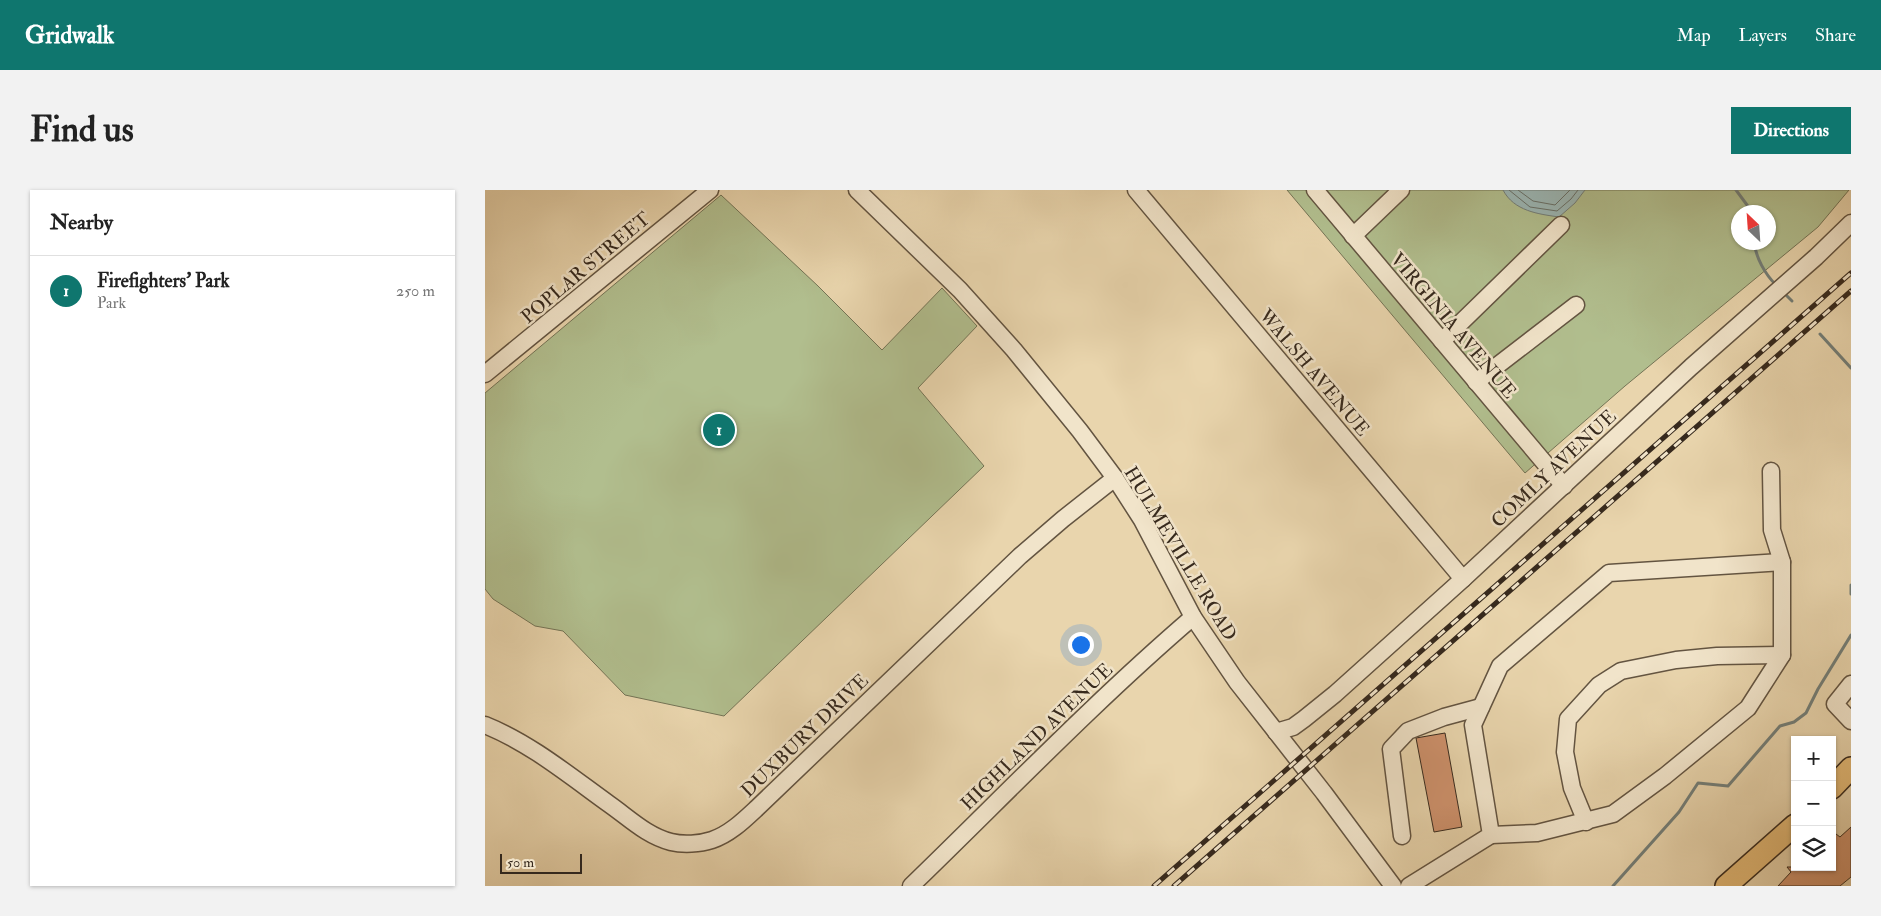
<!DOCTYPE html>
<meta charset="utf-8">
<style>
:root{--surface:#fff;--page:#f2f2f2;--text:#222;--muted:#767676;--line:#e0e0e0;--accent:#0f766e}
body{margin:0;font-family:"IM FELL Double Pica",serif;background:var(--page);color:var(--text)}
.controls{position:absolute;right:15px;bottom:15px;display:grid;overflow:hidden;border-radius:0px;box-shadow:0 1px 4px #0004}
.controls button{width:45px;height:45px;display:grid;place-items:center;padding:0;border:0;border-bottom:1px solid var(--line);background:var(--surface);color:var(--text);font:25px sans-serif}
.compass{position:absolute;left:1246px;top:15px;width:45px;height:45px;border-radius:50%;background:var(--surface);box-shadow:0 1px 4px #0004;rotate:335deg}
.scale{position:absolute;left:15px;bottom:12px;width:82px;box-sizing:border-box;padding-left:5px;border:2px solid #36291d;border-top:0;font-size:14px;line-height:18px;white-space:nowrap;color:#36291d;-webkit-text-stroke:4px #f1e4ca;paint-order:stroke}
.you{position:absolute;left:595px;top:454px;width:18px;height:18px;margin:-12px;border:4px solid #fff;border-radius:50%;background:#1a73e8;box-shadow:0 0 0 8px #1a73e833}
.badge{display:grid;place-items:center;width:32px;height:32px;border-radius:50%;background:var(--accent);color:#fff;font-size:16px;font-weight:700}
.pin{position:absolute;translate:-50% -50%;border:2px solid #fff;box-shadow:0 1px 5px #0006}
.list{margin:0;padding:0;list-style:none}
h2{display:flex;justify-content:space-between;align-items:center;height:65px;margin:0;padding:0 20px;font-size:21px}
h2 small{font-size:16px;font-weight:400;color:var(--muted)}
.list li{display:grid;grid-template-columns:32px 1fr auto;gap:15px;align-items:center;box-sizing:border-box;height:70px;padding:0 20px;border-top:1px solid var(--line)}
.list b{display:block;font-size:19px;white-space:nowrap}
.list p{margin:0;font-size:16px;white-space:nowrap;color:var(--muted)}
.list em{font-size:16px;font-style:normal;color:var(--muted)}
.icon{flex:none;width:28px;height:28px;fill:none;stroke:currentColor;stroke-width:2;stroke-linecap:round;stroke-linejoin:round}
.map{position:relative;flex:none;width:1366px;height:696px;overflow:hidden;border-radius:0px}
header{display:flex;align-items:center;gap:30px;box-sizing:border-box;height:70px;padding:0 25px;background:var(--accent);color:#fff}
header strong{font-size:24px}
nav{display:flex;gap:28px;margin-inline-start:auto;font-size:18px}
.intro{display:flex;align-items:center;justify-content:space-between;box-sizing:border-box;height:120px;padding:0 30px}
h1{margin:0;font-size:35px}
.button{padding:12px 22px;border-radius:0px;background:var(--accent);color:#fff;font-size:18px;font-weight:700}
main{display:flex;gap:30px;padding:0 30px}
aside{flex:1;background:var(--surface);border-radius:0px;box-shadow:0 1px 4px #0004}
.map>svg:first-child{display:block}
.green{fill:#b1be8e;stroke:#747456;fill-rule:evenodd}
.water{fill:#9bb6b4;stroke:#737e78}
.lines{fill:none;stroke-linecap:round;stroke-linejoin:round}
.shore{stroke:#687068;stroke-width:1}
.stream{stroke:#737e78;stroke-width:3}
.building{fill:#ce916c;stroke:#36291d}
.minor-casing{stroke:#635441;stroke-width:19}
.major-casing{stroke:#36291d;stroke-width:24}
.minor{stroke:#f1e4ca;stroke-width:16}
.major{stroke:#e4ba76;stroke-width:21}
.rail-casing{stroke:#36291d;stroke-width:5}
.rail{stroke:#f1e4ca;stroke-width:3;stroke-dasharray:9;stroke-linecap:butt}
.labels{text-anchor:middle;stroke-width:5;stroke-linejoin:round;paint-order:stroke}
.street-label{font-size:19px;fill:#36291d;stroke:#f1e4ca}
</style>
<header>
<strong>Gridwalk</strong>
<nav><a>Map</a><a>Layers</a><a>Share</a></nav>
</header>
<div class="intro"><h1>Find us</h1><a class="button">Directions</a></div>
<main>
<aside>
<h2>Nearby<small></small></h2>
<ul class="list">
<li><span class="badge">1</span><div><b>Firefighters' Park</b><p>Park</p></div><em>250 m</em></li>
</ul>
</aside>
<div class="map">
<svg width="1366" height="696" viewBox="0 0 1366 696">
<rect width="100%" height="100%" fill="#e9d5ad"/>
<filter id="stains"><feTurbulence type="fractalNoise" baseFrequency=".004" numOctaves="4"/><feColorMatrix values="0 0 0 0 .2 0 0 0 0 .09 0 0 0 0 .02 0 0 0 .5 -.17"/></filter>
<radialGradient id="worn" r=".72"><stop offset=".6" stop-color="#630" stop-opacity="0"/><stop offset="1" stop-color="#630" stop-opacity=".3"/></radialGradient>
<g class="green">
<path d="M802,0H1364L1333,37L1140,196L1040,283ZM1254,22H1284V52H1254Z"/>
<polygon points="236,5 333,96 397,160 457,98 492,136 433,198 499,276 239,526 140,505 78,441 50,436 8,409 0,399 0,203"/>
</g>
<path class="water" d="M1018,0H1100L1090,13L1074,27C1053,24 1029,21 1018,0Z"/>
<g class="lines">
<g class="shore">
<polyline points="1024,0 1045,17 1072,21 1086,9 1093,0"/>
<polyline points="1033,0 1048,11 1070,15 1085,0"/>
</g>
<g class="stream">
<polyline points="1251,0 1265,19 1266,22"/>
<path d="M1269,52C1271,68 1280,84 1291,95"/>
<polyline points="1299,103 1307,111"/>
<polyline points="1335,144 1366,178"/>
<polyline points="1366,395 1366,404"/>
<polyline points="1128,696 1194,622 1213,593 1243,596 1295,536 1309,532 1321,523 1333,499 1366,445"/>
</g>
</g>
<g class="building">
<polygon points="960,543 977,637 949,642 931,548"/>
<polygon points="1366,637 1366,687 1355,696 1293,696 1306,682 1302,677 1347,677 1347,641 1355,647"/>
</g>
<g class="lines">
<g class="minor-casing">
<g id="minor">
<polyline points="372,0 475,100 529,160 595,241 630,288 657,330 708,427 752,492 839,603 908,696"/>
<polyline points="651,0 978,389"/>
<polyline points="830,0 1079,296"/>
<polyline points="868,46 916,0"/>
<polyline points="957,151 1076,35"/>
<polyline points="0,184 225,0"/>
<polyline points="991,192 1091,115"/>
<polyline points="1366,494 1350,514 1366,531"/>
<path d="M0,535C45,553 85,586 124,614C144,628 162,646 186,652C198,655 215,654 227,650C245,644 259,630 273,617L535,366L578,329L630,288"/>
<polyline points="791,542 808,537 819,529 850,504 978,389 1206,177 1331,67 1366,33"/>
<polyline points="1101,632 1087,598 1080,562 1083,529 1114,495 1136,481 1191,470 1232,466 1297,465"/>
<polyline points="1006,645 1052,643 1128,624 1180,586 1263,518 1297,465 1297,372 1287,340 1286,281"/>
<polyline points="917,646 906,559 923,541 959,527 996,517"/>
<path d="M426,696C519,606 609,512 708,427"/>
<polyline points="924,696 1006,645 988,535 1015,476 1124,383 1297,372"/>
</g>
</g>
<g class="major-casing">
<g id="major">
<polyline points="1347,598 1366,578"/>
<polyline points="1241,696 1310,635"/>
</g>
</g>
<use href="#minor" class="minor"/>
<use href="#major" class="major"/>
<g class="rail-casing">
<g id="rail">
<polyline points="669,696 1366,83"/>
<polyline points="689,696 1366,101"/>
</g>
</g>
<use href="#rail" class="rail"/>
</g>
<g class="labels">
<g class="street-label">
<text transform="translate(100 77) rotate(-40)" y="7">POPLAR STREET</text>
<text transform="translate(969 135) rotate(50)" y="7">VIRGINIA AVENUE</text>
<text transform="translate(830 182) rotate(50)" y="7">WALSH AVENUE</text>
<text transform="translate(1068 278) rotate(-43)" y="7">COMLY AVENUE</text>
<text transform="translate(696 363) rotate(59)" y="7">HULMEVILLE ROAD</text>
<text transform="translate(319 545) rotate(-44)" y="7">DUXBURY DRIVE</text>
<text transform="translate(551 546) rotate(-44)" y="7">HIGHLAND AVENUE</text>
</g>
</g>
<rect width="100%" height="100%" filter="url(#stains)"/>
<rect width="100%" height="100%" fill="url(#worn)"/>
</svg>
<div class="controls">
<button>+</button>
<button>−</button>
<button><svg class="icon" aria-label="layers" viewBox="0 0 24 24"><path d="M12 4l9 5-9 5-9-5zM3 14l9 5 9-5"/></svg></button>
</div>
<svg class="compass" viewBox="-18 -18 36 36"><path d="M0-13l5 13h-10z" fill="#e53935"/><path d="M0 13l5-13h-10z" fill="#767676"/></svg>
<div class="scale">50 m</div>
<div class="you"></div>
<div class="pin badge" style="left:234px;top:240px">1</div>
</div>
</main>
